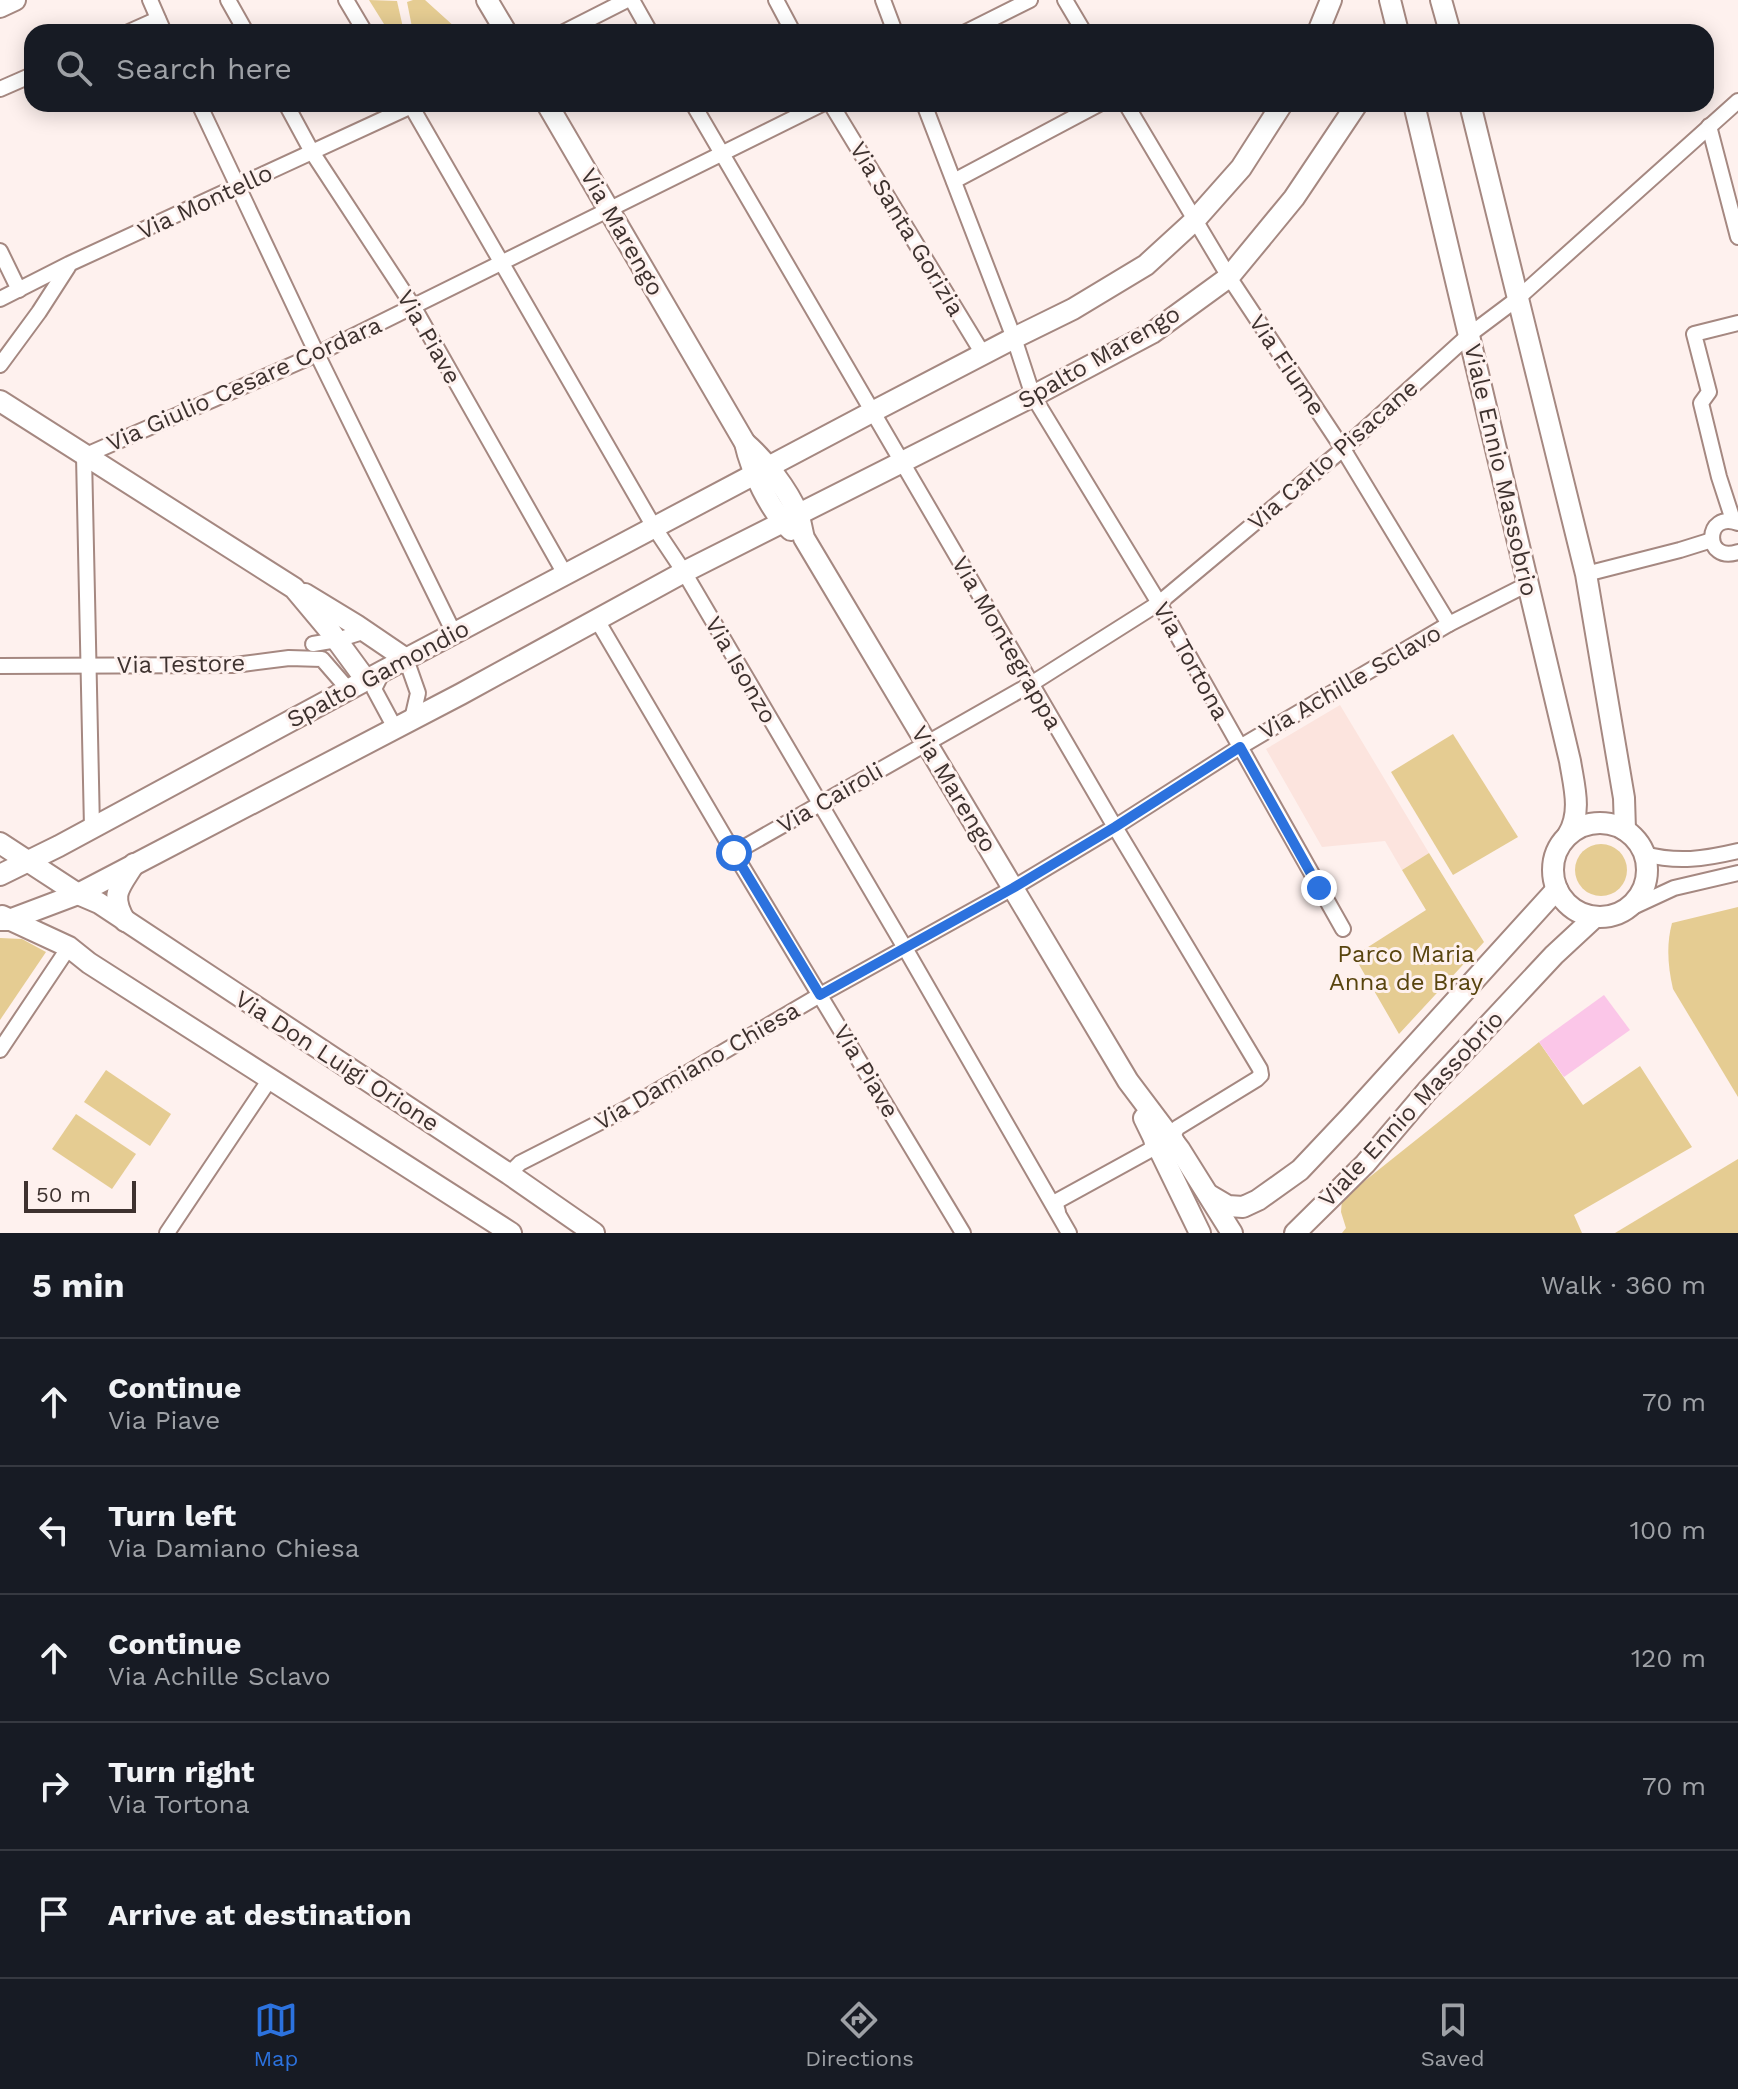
<!DOCTYPE html>
<meta charset="utf-8">
<style>
:root{--surface:#171b24;--page:#20242c;--text:#f1f3f6;--muted:#9ea1a6;--line:#363941;--accent:#2c72de}
body{margin:0;font-family:"Work Sans",sans-serif;background:var(--page);color:var(--text)}
.scale{position:absolute;left:24px;bottom:20px;width:112px;box-sizing:border-box;padding-left:8px;border:4px solid #3e322f;border-top:0;font-size:22px;line-height:28px;white-space:nowrap;color:#3e322f;-webkit-text-stroke:6px #fef1ee;paint-order:stroke}
.stop{position:absolute;width:24px;height:24px;margin:-18px;border:6px solid #2c72de;border-radius:50%;background:#fff}
.stop.end{background:#2c72de;border-color:#fff;box-shadow:0 2px 8px #0008}
.list{margin:0;padding:0;list-style:none}
h2{display:flex;justify-content:space-between;align-items:center;height:104px;margin:0;padding:0 32px;font-size:34px}
h2 small{font-size:26px;font-weight:400;color:var(--muted)}
.list li{display:grid;grid-template-columns:52px 1fr auto;gap:24px;align-items:center;box-sizing:border-box;height:128px;padding:0 32px;border-top:2px solid var(--line)}
.list b{display:block;font-size:30px;white-space:nowrap}
.list p{margin:0;font-size:26px;white-space:nowrap;color:var(--muted)}
.list em{font-size:26px;font-style:normal;color:var(--muted)}
.icon{flex:none;width:44px;height:44px;fill:none;stroke:currentColor;stroke-width:2;stroke-linecap:round;stroke-linejoin:round}
.map{position:relative;flex:none;width:1738px;height:1233px;overflow:hidden}
.search{position:absolute;background:var(--surface);box-shadow:0 4px 20px #0003;left:24px;right:24px;top:24px;height:88px;display:flex;align-items:center;gap:20px;box-sizing:border-box;padding:0 28px;border-radius:24px;color:var(--muted);font-size:30px}
.sheet{height:744px;background:var(--surface)}
nav{display:flex;justify-content:space-around;align-items:center;box-sizing:border-box;height:112px;border-top:2px solid var(--line);background:var(--surface);font-size:22px;color:var(--muted)}
nav a{display:grid;justify-items:center;gap:4px}
nav .on{color:var(--accent)}
.map>svg:first-child{display:block}
.built{fill:#fce4de}
.green{fill:#e5cc92}
.water{fill:#fbc6e8}
.lines{fill:none;stroke-linecap:round;stroke-linejoin:round}
.street-casing{stroke:#a58881;stroke-width:18}
.secondary-casing{stroke:#a58881;stroke-width:24}
.street{stroke:#fff;stroke-width:14}
.secondary{stroke:#fff;stroke-width:20}
.route{stroke:#2c72de;stroke-width:10}
.labels{text-anchor:middle;stroke-width:6;stroke-linejoin:round;paint-order:stroke}
.street-label{font-size:24px;fill:#3e322f;stroke:#fef1ee}
.park-label{font-size:24px;fill:#58440e;stroke:#fef1ee}
</style>
<div class="map">
<svg width="1738" height="1233" viewBox="0 0 1738 1233">
<rect width="100%" height="100%" fill="#fef1ee"/>
<polygon class="built" points="1340,705 1429,853 1402,870 1385,841 1322,847 1266,749"/>
<g class="green">
<polygon points="369,0 397,1 404,32 389,32"/>
<path d="M413,0H425L456,28L449,31C441,21 430,22 423,32H413L407,2Z"/>
<polygon points="1453,734 1518,837 1453,875 1391,772"/>
<circle cx="1601" cy="870" r="26"/>
<polygon points="1429,853 1484,942 1399,1034 1354,956 1426,910 1402,870"/>
<path d="M1738,907V1097L1673,989C1668,967 1666,945 1672,923Z"/>
<polygon points="0,938 22,939 46,952 0,1020"/>
<polygon points="1539,1042 1583,1105 1640,1066 1692,1147 1574,1215 1582,1233 1342,1233 1346,1228 1341,1212 1342,1199"/>
<polygon points="106,1070 171,1114 150,1146 84,1102"/>
<polygon points="76,1114 136,1154 112,1189 52,1149"/>
<polygon points="1738,1159 1738,1233 1615,1233"/>
</g>
<polygon class="water" points="1604,995 1630,1030 1564,1077 1539,1042"/>
<g class="lines">
<g class="street-casing">
<g id="street">
<polyline points="150,0 164,32"/>
<polyline points="228,0 246,32"/>
<polyline points="346,0 365,32"/>
<polyline points="632,0 650,32"/>
<polyline points="776,0 793,32"/>
<polyline points="883,0 895,32"/>
<polyline points="1065,0 1084,32"/>
<polyline points="129,32 158,19"/>
<polyline points="564,32 627,0"/>
<polyline points="966,32 1030,0"/>
<polyline points="0,89 32,75"/>
<polyline points="199,104 317,354 454,633"/>
<polyline points="286,104 312,152 413,306 565,574"/>
<polyline points="410,104 654,527 684,572 905,948 1069,1233"/>
<polyline points="693,104 1115,827 1260,1069 1261,1075 1257,1079 1177,1128 1174,1135 1179,1146"/>
<polyline points="831,104 983,354"/>
<polyline points="924,104 1014,338 1033,396 1159,603 1343,929"/>
<polyline points="1126,104 1229,277 1343,449 1449,624"/>
<polyline points="1709,126 1738,237"/>
<polyline points="954,181 1099,104"/>
<polyline points="0,251 19,290"/>
<polyline points="0,299 69,264 416,104"/>
<polyline points="0,365 39,312 68,267"/>
<polyline points="1733,520 1719,477 1701,403 1709,392 1694,334 1738,323"/>
<path d="M1738,523C1704,510 1703,564 1738,552"/>
<polyline points="1586,574 1680,550 1712,540"/>
<polyline points="597,620 734,853 963,1233"/>
<polyline points="313,644 337,640 366,631"/>
<polyline points="406,659 418,693 412,719"/>
<polyline points="0,666 235,665 289,658 322,659 348,689"/>
<polyline points="383,671 374,689 395,728"/>
<polyline points="92,828 84,456 317,354 822,104"/>
<polyline points="734,853 1031,684 1159,603 1343,449 1469,335 1517,299 1738,101"/>
<path d="M1644,854C1678,863 1704,859 1738,851"/>
<polyline points="1620,913 1674,888 1738,873"/>
<polyline points="0,1050 69,947"/>
<polyline points="509,1174 520,1163 626,1109 820,995 1013,888 1115,827 1240,747 1449,624 1528,584"/>
<polyline points="1058,1212 1056,1205 1059,1200 1150,1150 1152,1146 1151,1133"/>
<polyline points="167,1233 270,1079"/>
</g>
</g>
<g class="secondary-casing">
<g id="secondary">
<polyline points="487,0 506,32"/>
<polyline points="1390,0 1398,32"/>
<polyline points="1441,0 1450,32"/>
<polyline points="0,7 15,0"/>
<polyline points="1318,32 1331,0"/>
<path d="M547,104L745,443C751,470 770,511 791,530"/>
<path d="M1414,104L1570,761C1574,786 1582,812 1568,835"/>
<polyline points="1470,104 1586,574 1624,798 1625,830"/>
<polyline points="0,401 294,588 330,631 366,680"/>
<path d="M745,443C765,460 788,490 798,514C801,522 802,531 804,538L1128,1081L1180,1150L1232,1233"/>
<polyline points="305,594 356,625 406,659"/>
<circle cx="1600" cy="870" r="47"/>
<polyline points="0,843 78,894 99,903 509,1174 594,1233"/>
<polyline points="0,875 59,846 383,671 872,412 1014,338 1073,309 1146,265 1194,221 1241,168 1282,104"/>
<polyline points="2,916 69,947 89,963 511,1233"/>
<polyline points="0,920 9,920 78,894 461,694 684,572 1033,396 1152,333 1229,277 1294,198 1357,104"/>
<path d="M125,921C109,894 120,887 134,864"/>
<polyline points="1144,1118 1200,1233"/>
<polyline points="1211,1196 1228,1206 1243,1207 1258,1200 1300,1170 1351,1116 1557,889"/>
<polyline points="1295,1233 1365,1164 1427,1091 1554,955 1595,917"/>
</g>
</g>
<use href="#street" class="street"/>
<use href="#secondary" class="secondary"/>
</g>
<g class="lines">
<polyline class="route" points="734,853 820,995 1013,888 1115,827 1240,747 1319,888"/>
</g>
<g class="labels">
<g class="street-label">
<text transform="translate(205 202) rotate(-25)" y="8">Via Montello</text>
<text transform="translate(907 229) rotate(59)" y="8">Via Santa Gorizia</text>
<text transform="translate(622 232) rotate(60)" y="8">Via Marengo</text>
<text transform="translate(429 337) rotate(60)" y="8">Via Piave</text>
<text transform="translate(1099 357) rotate(-30)" y="8">Spalto Marengo</text>
<text transform="translate(1287 365) rotate(56)" y="8">Via Fiume</text>
<text transform="translate(244 384) rotate(-24)" y="8">Via Giulio Cesare Cordara</text>
<text transform="translate(1333 455) rotate(-41)" y="8">Via Carlo Pisacane</text>
<text transform="translate(1501 470) rotate(77)" y="8">Viale Ennio Massobrio</text>
<text transform="translate(1007 643) rotate(60)" y="8">Via Montegrappa</text>
<text transform="translate(1191 661) rotate(61)" y="8">Via Tortona</text>
<text transform="translate(181 664) rotate(-1)" y="8">Via Testore</text>
<text transform="translate(741 670) rotate(60)" y="8">Via Isonzo</text>
<text transform="translate(378 674) rotate(-28)" y="8">Spalto Gamondio</text>
<text transform="translate(1350 682) rotate(-30)" y="8">Via Achille Sclavo</text>
<text transform="translate(954 789) rotate(59)" y="8">Via Marengo</text>
<text transform="translate(830 798) rotate(-30)" y="8">Via Cairoli</text>
<text transform="translate(337 1061) rotate(33)" y="8">Via Don Luigi Orione</text>
<text transform="translate(697 1066) rotate(-30)" y="8">Via Damiano Chiesa</text>
<text transform="translate(866 1071) rotate(59)" y="8">Via Piave</text>
<text transform="translate(1411 1109) rotate(-47)" y="8">Viale Ennio Massobrio</text>
</g>
<g class="park-label">
<text x="1406" y="962">Parco Maria<tspan x="1406" dy="28">Anna de Bray</tspan></text>
</g>
</g>
</svg>
<div class="scale">50 m</div>
<div class="stop" style="left:734px;top:853px"></div>
<div class="stop end" style="left:1319px;top:888px"></div>
<div class="search"><svg class="icon" aria-label="search" viewBox="0 0 24 24"><circle cx="10" cy="10" r="6"/><path d="M15 15l6 6"/></svg>Search here</div>
</div>
<section class="sheet">
<h2>5 min<small>Walk · 360 m</small></h2>
<ul class="list">
<li><svg class="icon" aria-label="ahead" viewBox="0 0 24 24"><path d="M12 20V5M6 11l6-6 6 6"/></svg><div><b>Continue</b><p>Via Piave</p></div><em>70 m</em></li>
<li><svg class="icon" aria-label="left" viewBox="0 0 24 24"><path d="M17 20v-9H6M10 6l-5 5 5 5"/></svg><div><b>Turn left</b><p>Via Damiano Chiesa</p></div><em>100 m</em></li>
<li><svg class="icon" aria-label="ahead" viewBox="0 0 24 24"><path d="M12 20V5M6 11l6-6 6 6"/></svg><div><b>Continue</b><p>Via Achille Sclavo</p></div><em>120 m</em></li>
<li><svg class="icon" aria-label="right" viewBox="0 0 24 24"><path d="M7 20v-9h11M14 6l5 5-5 5"/></svg><div><b>Turn right</b><p>Via Tortona</p></div><em>70 m</em></li>
<li><svg class="icon" aria-label="arrive" viewBox="0 0 24 24"><path d="M6 21V4h12l-3 4 3 4H6"/></svg><div><b>Arrive at destination</b></div></li>
</ul>
</section>
<nav>
<a class="on"><svg class="icon" aria-label="map" viewBox="0 0 24 24"><path d="M3 6l6-2 6 2 6-2v14l-6 2-6-2-6 2zM9 4v14M15 6v14"/></svg>Map</a>
<a><svg class="icon" aria-label="directions" viewBox="0 0 24 24"><path d="M12 3l9 9-9 9-9-9zM9 14v-3h6M13 9l2 2-2 2"/></svg>Directions</a>
<a><svg class="icon" aria-label="saved" viewBox="0 0 24 24"><path d="M7 4h10v16l-5-4-5 4z"/></svg>Saved</a>
</nav>
